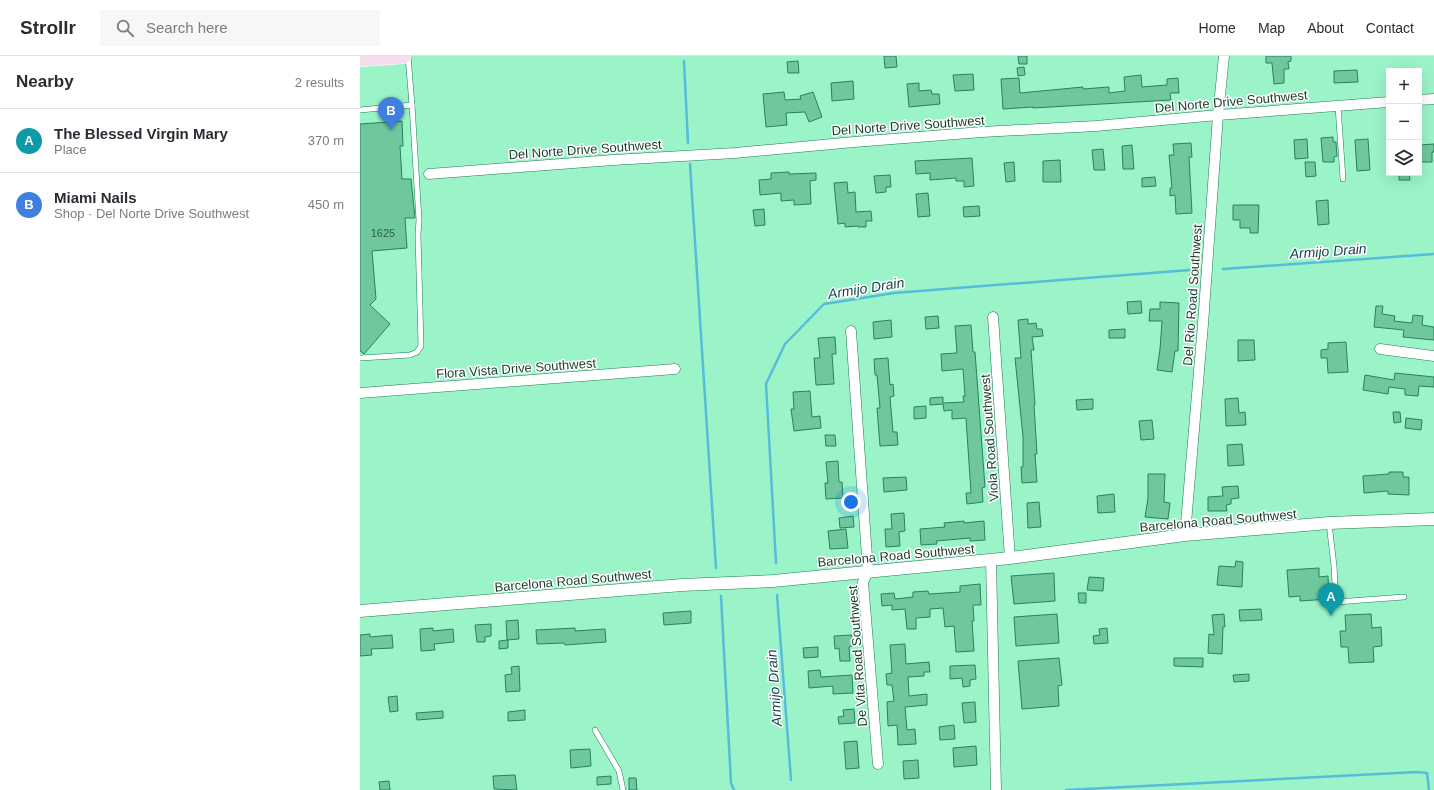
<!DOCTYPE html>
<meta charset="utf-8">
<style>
:root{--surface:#fff;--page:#f7f7f7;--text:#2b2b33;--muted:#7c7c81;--line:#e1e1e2;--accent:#9e257d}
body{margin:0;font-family:Arial,sans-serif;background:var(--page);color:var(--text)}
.controls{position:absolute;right:12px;top:12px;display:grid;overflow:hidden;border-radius:0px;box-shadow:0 4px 16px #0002}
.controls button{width:36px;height:36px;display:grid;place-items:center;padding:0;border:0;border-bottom:1px solid var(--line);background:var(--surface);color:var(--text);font:20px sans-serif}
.you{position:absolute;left:491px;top:446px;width:14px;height:14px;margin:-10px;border:3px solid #fff;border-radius:50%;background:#1a73e8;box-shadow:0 0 0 6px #1a73e833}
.badge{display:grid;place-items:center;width:26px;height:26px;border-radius:50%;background:var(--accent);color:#fff;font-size:13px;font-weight:700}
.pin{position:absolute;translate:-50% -33px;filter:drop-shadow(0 1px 2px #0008)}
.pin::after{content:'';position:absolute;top:21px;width:14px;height:12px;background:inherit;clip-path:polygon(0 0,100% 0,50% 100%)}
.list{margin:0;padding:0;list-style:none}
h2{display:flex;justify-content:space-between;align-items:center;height:52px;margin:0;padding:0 16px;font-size:17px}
h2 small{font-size:13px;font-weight:400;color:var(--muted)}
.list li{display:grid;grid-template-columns:26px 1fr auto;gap:12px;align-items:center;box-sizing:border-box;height:64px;padding:0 16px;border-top:1px solid var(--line)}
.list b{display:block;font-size:15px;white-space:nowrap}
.list p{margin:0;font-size:13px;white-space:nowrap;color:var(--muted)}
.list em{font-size:13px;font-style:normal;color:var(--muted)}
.icon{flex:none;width:22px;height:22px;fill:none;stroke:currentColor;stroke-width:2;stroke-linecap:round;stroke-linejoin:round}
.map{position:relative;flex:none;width:1074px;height:734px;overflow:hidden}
header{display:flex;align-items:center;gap:24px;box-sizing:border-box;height:56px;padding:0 20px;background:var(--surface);border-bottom:1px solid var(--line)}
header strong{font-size:19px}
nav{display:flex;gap:22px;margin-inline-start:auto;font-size:14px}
.search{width:280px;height:36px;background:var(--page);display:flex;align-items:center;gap:10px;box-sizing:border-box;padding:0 14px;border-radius:0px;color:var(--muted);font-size:15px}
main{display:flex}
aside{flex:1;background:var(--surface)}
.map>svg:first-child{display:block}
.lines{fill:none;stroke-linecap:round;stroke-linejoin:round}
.stream{stroke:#56bcdb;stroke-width:2.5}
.building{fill:#6fc79d;stroke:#25835c}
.service-casing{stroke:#1c7d56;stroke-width:6}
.minor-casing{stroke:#1c7d56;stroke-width:11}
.tertiary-casing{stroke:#1c7d56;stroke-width:13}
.primary-casing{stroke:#fff;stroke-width:16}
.service{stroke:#fff;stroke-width:5}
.minor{stroke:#fff;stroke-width:10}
.tertiary{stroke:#fff;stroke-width:12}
.primary{stroke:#f7dcec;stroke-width:15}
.labels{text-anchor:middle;stroke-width:3;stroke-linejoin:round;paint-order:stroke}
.number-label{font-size:11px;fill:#2c5f48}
.street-label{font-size:13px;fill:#163c2b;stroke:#fefefe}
.water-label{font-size:14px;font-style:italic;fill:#174451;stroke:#fefefe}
</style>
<header>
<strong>Strollr</strong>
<div class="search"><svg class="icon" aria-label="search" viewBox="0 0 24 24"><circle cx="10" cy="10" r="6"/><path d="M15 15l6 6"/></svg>Search here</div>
<nav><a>Home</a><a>Map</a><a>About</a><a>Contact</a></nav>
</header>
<main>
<aside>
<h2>Nearby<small>2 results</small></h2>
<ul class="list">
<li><span class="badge" style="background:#0f9aa8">A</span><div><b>The Blessed Virgin Mary</b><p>Place</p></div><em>370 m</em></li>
<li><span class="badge" style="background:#3f7fe0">B</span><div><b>Miami Nails</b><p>Shop · Del Norte Drive Southwest</p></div><em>450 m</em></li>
</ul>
</aside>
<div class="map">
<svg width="1074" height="734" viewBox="0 0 1074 734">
<rect width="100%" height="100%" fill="#9bf4c7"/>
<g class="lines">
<g class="stream">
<polyline points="324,5 328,87"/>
<polyline points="330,108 356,512"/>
<polyline points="863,213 1074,198"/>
<polyline points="416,507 406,328 425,288 464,248 534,237 830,214"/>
<polyline points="417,539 431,724"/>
<polyline points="361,540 371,727 374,734"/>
<polyline points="706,734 1057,716 1067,717 1069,734"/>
</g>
</g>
<g class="building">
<polygon points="524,0 536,0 537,11 525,12"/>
<polygon points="658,0 667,0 667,8 659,8"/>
<polygon points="906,0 931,0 931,5 928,6 929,13 924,13 924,27 914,28 912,7 906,7"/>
<polygon points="438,5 439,17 428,17 427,6"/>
<polygon points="664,11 665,19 658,20 657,12"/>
<polygon points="997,14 998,26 974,27 974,15"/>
<polygon points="613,18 614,34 595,35 593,19"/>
<polygon points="781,19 782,31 807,29 807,23 818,22 819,37 810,37 811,44 673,52 673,51 643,53 641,23 659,22 660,37 723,31 723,33 749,31 749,37 765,35 764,21"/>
<polygon points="493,25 494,43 472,45 471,27"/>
<polygon points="559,27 559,35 571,34 572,38 579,38 580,48 549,51 547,28"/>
<polygon points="424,36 425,44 441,43 440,40 453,36 462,61 449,66 445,56 426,57 427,69 406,71 403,38"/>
<polygon points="42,65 43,90 40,90 42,123 51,123 55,162 45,162 47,192 12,195 16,243 10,249 30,268 4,298 0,295 0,68"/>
<polygon points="973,81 973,86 976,86 977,100 974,101 974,106 963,106 961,82"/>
<polygon points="947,83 948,102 935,103 934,84"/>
<polygon points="1008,83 1010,114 997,115 995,84"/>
<polygon points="831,87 832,101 829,101 832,157 816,158 815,139 810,140 810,132 812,132 809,99 814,99 813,88"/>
<polygon points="1074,88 1074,96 1072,96 1072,106 1061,106 1060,89"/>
<polygon points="772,89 774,113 763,113 762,90"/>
<polygon points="743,93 745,114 734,114 732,94"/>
<polygon points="612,102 614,130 604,131 604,125 596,125 596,122 570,124 570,117 556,118 555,105"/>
<polygon points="700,104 701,126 683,126 683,105"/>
<polygon points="654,106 655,125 646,126 644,107"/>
<polygon points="945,106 955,106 956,120 946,121"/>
<polygon points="429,116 429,118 456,117 456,124 450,125 451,148 434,149 434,144 421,145 421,137 400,139 399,124 411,123 411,117"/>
<polygon points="1039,117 1049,117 1050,124 1039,124"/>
<polygon points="530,119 531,131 526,131 526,136 516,137 514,120"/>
<polygon points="795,121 796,130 782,131 782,122"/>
<polygon points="487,126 488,137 495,136 496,156 511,155 512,165 506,165 506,171 498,171 498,170 485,171 485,167 478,168 474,127"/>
<polygon points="568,137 570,160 558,161 556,138"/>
<polygon points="968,144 969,168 958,169 956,145"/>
<polygon points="873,149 899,149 898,177 890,177 890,172 880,172 880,164 873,164"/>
<polygon points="619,150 620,160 604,161 603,151"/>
<polygon points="404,153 405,169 395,170 393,154"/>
<polygon points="781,245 782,257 768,258 767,246"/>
<polygon points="800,246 819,247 818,295 815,295 812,316 797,314 800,293 802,265 789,265 790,253 800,253"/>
<polygon points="1016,250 1023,250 1022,258 1035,260 1034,265 1052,267 1053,259 1063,260 1062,269 1074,271 1074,284 1043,281 1044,274 1014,271"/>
<polygon points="578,260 579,272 566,273 565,261"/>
<polygon points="668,263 668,268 676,267 677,273 682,273 683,280 672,281 674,294 671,294 675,349 674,349 677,398 675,398 677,426 662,427 661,411 663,411 663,381 655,302 661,302 658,264"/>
<polygon points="531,264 532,281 514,283 513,266"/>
<polygon points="611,269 613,296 615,296 625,431 622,432 623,446 607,448 606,437 611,437 606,362 592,363 592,354 584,355 583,348 570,349 570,342 583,341 583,347 604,346 603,340 605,340 603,313 582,315 581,298 597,297 595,270"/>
<polygon points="765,273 765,282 749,282 749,274"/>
<polygon points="475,281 476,298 472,298 474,328 456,329 454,302 460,302 458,282"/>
<polygon points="878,284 894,284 895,304 878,305"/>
<polygon points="986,286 988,316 968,317 967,302 961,302 961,294 968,293 968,287"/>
<polygon points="528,302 530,329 533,328 534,340 530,341 533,376 537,376 538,389 520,390 517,352 520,352 517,319 515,319 514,303"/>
<polygon points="1035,317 1074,321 1074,331 1059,330 1058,340 1045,339 1045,333 1029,331 1028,338 1003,334 1005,319 1034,324"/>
<polygon points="450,335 452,361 460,360 461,372 434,375 431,353 434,353 433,336"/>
<polygon points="878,342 879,357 885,356 886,369 866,370 865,343"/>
<polygon points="733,343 733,353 717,354 716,344"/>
<polygon points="566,350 566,362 554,363 554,351"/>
<polygon points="1033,356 1040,356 1041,366 1034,367"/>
<polygon points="1046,362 1062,364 1061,374 1045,372"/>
<polygon points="792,364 794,383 781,384 779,365"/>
<polygon points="465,379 475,379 476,390 466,390"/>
<polygon points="882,388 884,409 868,410 867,389"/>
<polygon points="478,405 479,426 482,426 483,442 466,443 465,427 468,427 466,406"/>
<polygon points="1029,416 1043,416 1043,421 1049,421 1049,439 1028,438 1028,435 1004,437 1003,420 1029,418"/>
<polygon points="788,418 805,418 804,446 810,447 808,463 785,461 788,442"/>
<polygon points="546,421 547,434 524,436 523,422"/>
<polygon points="878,430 879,442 871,443 871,448 866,449 867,455 848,455 848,441 863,440 862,431"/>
<polygon points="754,438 755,456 738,457 737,440"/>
<polygon points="679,446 681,471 668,472 667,447"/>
<polygon points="544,457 545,475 539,476 540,490 526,491 525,473 532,473 531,458"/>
<polygon points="493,460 494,471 480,472 479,462"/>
<polygon points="604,465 604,467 624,465 625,484 610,485 610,482 576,485 577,488 561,489 560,473 585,471 584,467"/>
<polygon points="486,473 488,492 470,493 468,475"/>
<polygon points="876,505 883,506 882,531 857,529 859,510 875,511"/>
<polygon points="959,512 959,521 968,520 969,543 940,545 940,540 929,541 927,514"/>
<polygon points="694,517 695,545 654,548 651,520"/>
<polygon points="729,521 744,522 743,535 727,534"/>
<polygon points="620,528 621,549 613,549 614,565 612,565 614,595 596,596 594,570 585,571 583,552 570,553 570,561 556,562 556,573 547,573 545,553 532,554 532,549 522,550 521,538 534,537 535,543 553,541 553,536 568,535 569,538 600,536 600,530"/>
<polygon points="718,537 726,537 726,547 719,547"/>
<polygon points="901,553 902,564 880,565 879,554"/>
<polygon points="331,555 331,567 304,569 303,557"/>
<polygon points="697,558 699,587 656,590 654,561"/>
<polygon points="864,558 865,571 863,571 862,598 848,597 849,578 854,579 852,559"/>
<polygon points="1011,558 1012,572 1021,571 1022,590 1013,591 1014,606 989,607 988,591 981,591 980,575 986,575 985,559"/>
<polygon points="158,564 159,583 147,584 146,565"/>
<polygon points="131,568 131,580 125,581 125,586 117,586 115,569"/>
<polygon points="73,572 73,575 93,573 94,586 74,588 75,594 61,595 60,573"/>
<polygon points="215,572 215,575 245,573 246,586 205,589 204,587 177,588 176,574"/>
<polygon points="747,572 748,587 734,588 733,580 740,579 739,573"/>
<polygon points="10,578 10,581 32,579 33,592 11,593 12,599 0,600 0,579"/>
<polygon points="492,579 492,590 489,591 490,605 480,605 479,592 475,593 474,580"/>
<polygon points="148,584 148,592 139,593 139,585"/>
<polygon points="545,588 546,608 569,606 570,616 564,616 564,620 548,621 549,640 567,638 567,649 545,651 547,674 555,673 556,688 538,689 537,669 528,670 527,646 534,645 532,629 527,629 526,618 532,617 530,589"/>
<polygon points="458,591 458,601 444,602 443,592"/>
<polygon points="699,602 702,629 698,630 699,650 662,653 658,605"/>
<polygon points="814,602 843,602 843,611 814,610"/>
<polygon points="615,609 616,623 610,624 610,630 603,631 602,622 590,623 590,610"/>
<polygon points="159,610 160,635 146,636 145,619 152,618 151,611"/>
<polygon points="460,614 461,621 492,619 493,637 473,638 473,630 449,632 448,615"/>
<polygon points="889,618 889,625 874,626 873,619"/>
<polygon points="37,640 38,655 30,656 28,641"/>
<polygon points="615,646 616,666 604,667 602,647"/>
<polygon points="494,653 495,667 479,668 478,661 484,660 483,654"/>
<polygon points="165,654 165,664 148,665 148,656"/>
<polygon points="83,655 83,662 57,664 56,657"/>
<polygon points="594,669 595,683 580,684 579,671"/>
<polygon points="497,685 499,712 486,713 484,686"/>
<polygon points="616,690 617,709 594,711 593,692"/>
<polygon points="230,693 231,710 211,712 210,694"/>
<polygon points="558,704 559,722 544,723 543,705"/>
<polygon points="155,719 157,734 134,733 133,720"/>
<polygon points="251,720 251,728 237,729 237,721"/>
<polygon points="269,722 276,722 277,734 269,734"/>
<polygon points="29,725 30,734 20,734 19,726"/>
</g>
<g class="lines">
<g class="service-casing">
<g id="service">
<polyline points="978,50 983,123"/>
<polyline points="0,54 52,49 48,0"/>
<polyline points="0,302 50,299 57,296 61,290 58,179 59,164 52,49"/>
<polyline points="969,467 974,510 976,546 1044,541"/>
<polyline points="235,674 259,715 263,734"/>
</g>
</g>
<g class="minor-casing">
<g id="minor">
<polyline points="1059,44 1074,43"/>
<polyline points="69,118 253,104 375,97 494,86 622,76 736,70 858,59 1029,46"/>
<polyline points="633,261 650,502"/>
<polyline points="491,275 508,515 503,526 518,708"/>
<polyline points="1020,293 1074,300"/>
<polyline points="0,337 315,313"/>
<polyline points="825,479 843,268 858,59 864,0"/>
<polyline points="631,504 636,734"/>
</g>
</g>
<g class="tertiary-casing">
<polyline id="tertiary" points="0,555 322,529 413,525 650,502 825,479 969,467 1074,463"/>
</g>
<g class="primary-casing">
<polyline id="primary" points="0,3 43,0"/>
</g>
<use href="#service" class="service"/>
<use href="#minor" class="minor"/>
<use href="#tertiary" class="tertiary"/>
<use href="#primary" class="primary"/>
</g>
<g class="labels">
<g class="number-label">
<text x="23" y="181">1625</text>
</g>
<g class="street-label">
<text transform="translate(871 45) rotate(-5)" y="5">Del Norte Drive Southwest</text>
<text transform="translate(548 69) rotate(-4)" y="5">Del Norte Drive Southwest</text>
<text transform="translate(225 93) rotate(-4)" y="5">Del Norte Drive Southwest</text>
<text transform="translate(832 239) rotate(-86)" y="5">Del Rio Road Southwest</text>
<text transform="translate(156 312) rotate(-4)" y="5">Flora Vista Drive Southwest</text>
<text transform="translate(629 382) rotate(-94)" y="5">Viola Road Southwest</text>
<text transform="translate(858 464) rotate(-5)" y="5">Barcelona Road Southwest</text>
<text transform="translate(536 499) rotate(-5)" y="5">Barcelona Road Southwest</text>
<text transform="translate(213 524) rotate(-5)" y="5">Barcelona Road Southwest</text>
<text transform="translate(497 600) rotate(-94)" y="5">De Vita Road Southwest</text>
</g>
<g class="water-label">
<text transform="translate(968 195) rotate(-4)" y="5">Armijo Drain</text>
<text transform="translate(506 232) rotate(-9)" y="5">Armijo Drain</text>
<text transform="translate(414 632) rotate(-94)" y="5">Armijo Drain</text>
</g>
</g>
</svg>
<div class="controls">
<button>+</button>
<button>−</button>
<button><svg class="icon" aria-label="layers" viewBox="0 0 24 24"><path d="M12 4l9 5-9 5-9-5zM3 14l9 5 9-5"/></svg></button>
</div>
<div class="you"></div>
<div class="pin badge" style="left:971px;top:560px;background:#0f9aa8">A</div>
<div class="pin badge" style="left:31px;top:74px;background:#3f7fe0">B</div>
</div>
</main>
